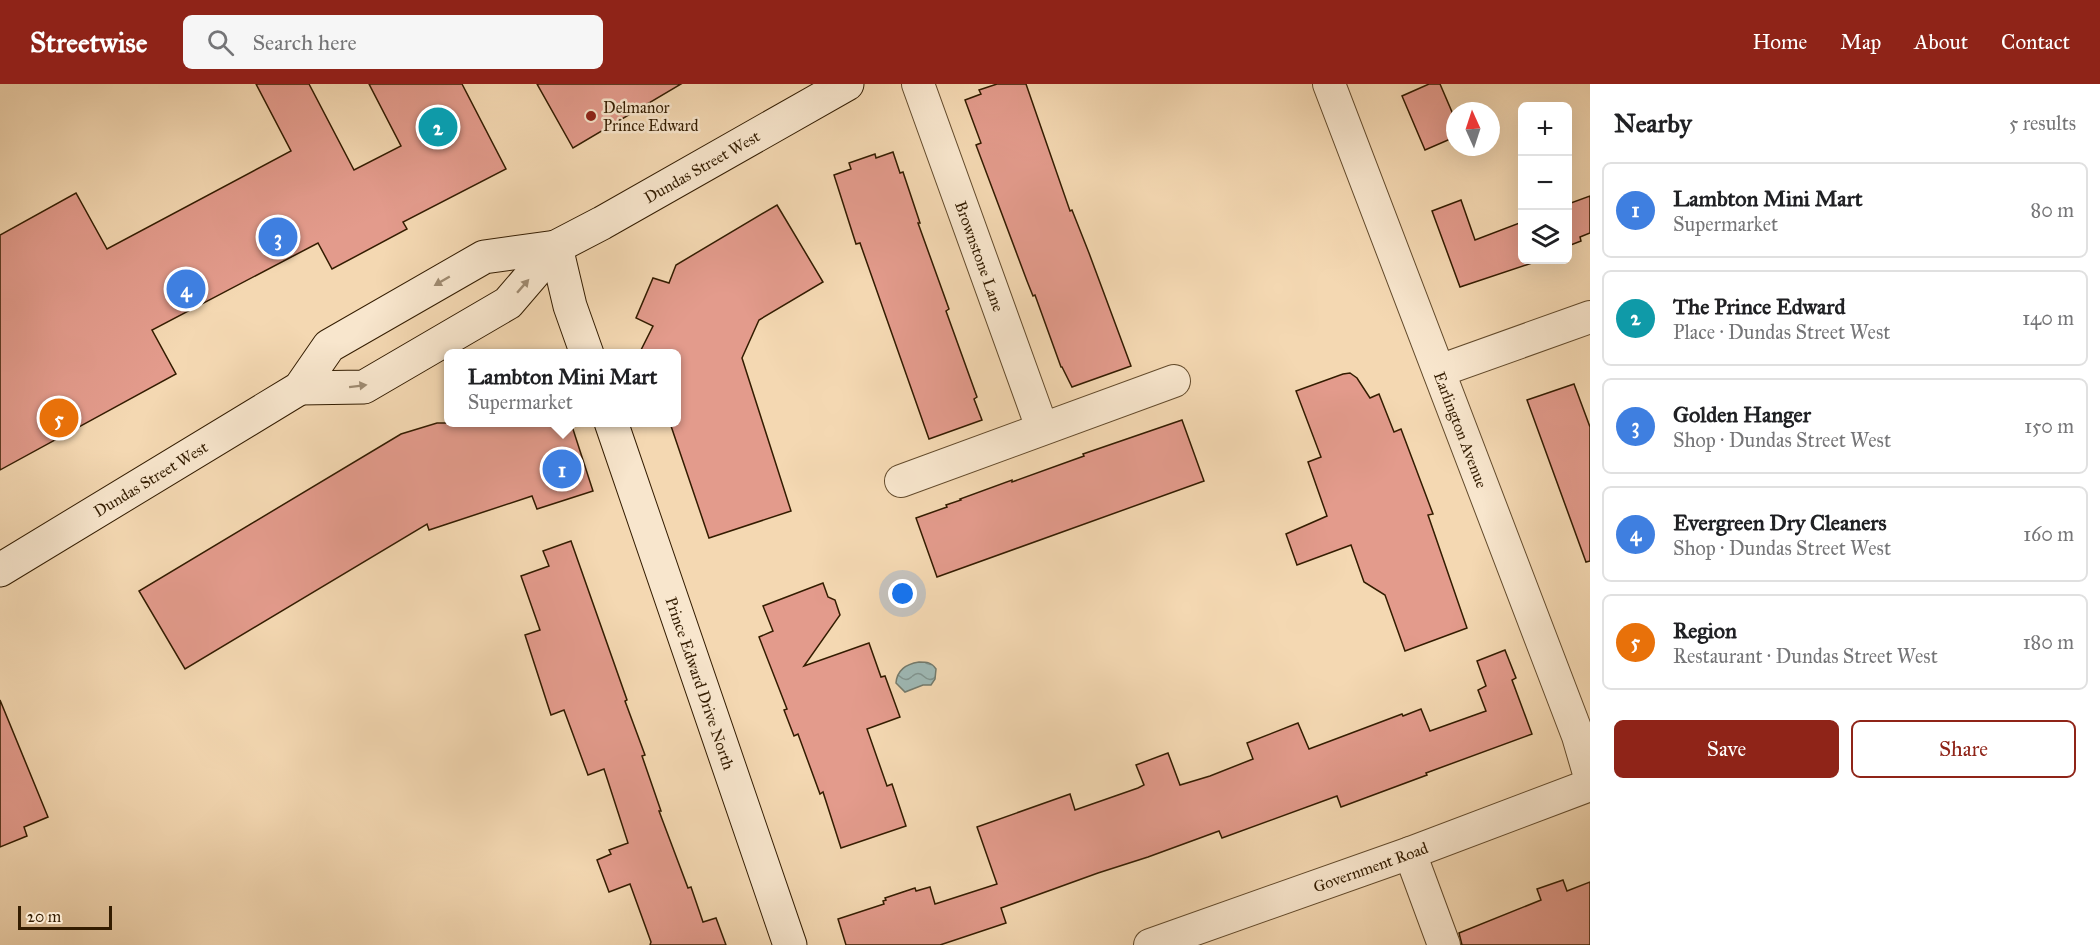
<!DOCTYPE html>
<meta charset="utf-8">
<style>
:root{--surface:#fff;--page:#f6f6f6;--text:#202124;--muted:#757577;--line:#e0e0e0;--accent:#8f2418}
body{margin:0;font-family:"IM FELL Great Primer",serif;background:var(--page);color:var(--text)}
.controls{position:absolute;right:18px;top:18px;display:grid;overflow:hidden;border-radius:9px;box-shadow:0 6px 24px #0002}
.controls button{width:54px;height:54px;display:grid;place-items:center;padding:0;border:0;border-bottom:2px solid var(--line);background:var(--surface);color:var(--text);font:30px sans-serif}
.compass{position:absolute;left:1446px;top:18px;width:54px;height:54px;border-radius:50%;background:var(--surface);box-shadow:0 6px 24px #0002;rotate:357deg}
.scale{position:absolute;left:18px;bottom:15px;width:94px;box-sizing:border-box;padding-left:6px;border:3px solid #331c00;border-top:0;font-size:16px;line-height:21px;white-space:nowrap;color:#331c00;-webkit-text-stroke:4px #f8e6cd;paint-order:stroke}
.you{position:absolute;left:903px;top:510px;width:21px;height:21px;margin:-15px;border:4px solid #fff;border-radius:50%;background:#1a73e8;box-shadow:0 0 0 9px #1a73e833}
.badge{display:grid;place-items:center;width:39px;height:39px;border-radius:50%;background:var(--accent);color:#fff;font-size:20px;font-weight:700}
.pin{position:absolute;translate:-50% -50%;border:3px solid #fff;box-shadow:0 2px 6px #0006}
.popup{position:absolute;left:444px;top:265px;width:237px;height:78px;box-sizing:border-box;display:grid;place-content:center;border-radius:9px;background:var(--surface);filter:drop-shadow(0 2px 4px #0005);font-size:20px;white-space:nowrap;color:var(--muted)}
.popup b{font-size:22px;color:var(--text)}
.popup::after{content:'';position:absolute;left:50%;top:100%;margin-left:-12px;border:12px solid transparent;border-top-color:var(--surface)}
.list{margin:0;padding:0;list-style:none}
h2{display:flex;justify-content:space-between;align-items:center;height:78px;margin:0;padding:0 24px;font-size:26px}
h2 small{font-size:20px;font-weight:400;color:var(--muted)}
.list li{display:grid;grid-template-columns:39px 1fr auto;gap:18px;align-items:center;box-sizing:border-box;height:96px;margin:0 12px 12px;padding:0 12px;border:2px solid var(--line);border-radius:9px}
.list b{display:block;font-size:22px;white-space:nowrap}
.list p{margin:0;font-size:20px;white-space:nowrap;color:var(--muted)}
.list em{font-size:20px;font-style:normal;color:var(--muted)}
.actions{display:flex;gap:12px;padding:18px 24px}
.actions a{flex:1;padding:14px 0;border:2px solid var(--accent);border-radius:9px;text-align:center;font-size:21px;color:var(--accent)}
.actions .main{background:var(--accent);color:#fff}
.icon{flex:none;width:33px;height:33px;fill:none;stroke:currentColor;stroke-width:2;stroke-linecap:round;stroke-linejoin:round}
.map{position:relative;flex:none;width:1590px;height:861px;overflow:hidden}
header{display:flex;align-items:center;gap:36px;box-sizing:border-box;height:84px;padding:0 30px;background:var(--accent);color:#fff}
header strong{font-size:28px}
nav{display:flex;gap:33px;margin-inline-start:auto;font-size:21px}
.search{width:420px;height:54px;background:var(--page);display:flex;align-items:center;gap:15px;box-sizing:border-box;padding:0 21px;border-radius:9px;color:var(--muted);font-size:22px}
main{display:flex}
aside{flex:1;background:var(--surface)}
.map>svg:first-child{display:block}
.water{fill:url(#water-waves);stroke:#737a6c;stroke-width:1.5}
.building{fill:#e39b8c;stroke:#331c00;stroke-width:1.5}
.lines{fill:none;stroke-linecap:round;stroke-linejoin:round}
.street-casing{stroke:#634b2c;stroke-width:34}
.secondary-casing{stroke:#331c00;stroke-width:35}
.street{stroke:#f8e6cd;stroke-width:32}
.secondary{stroke:#f8e6cd;stroke-width:33}
.oneway{fill:#9f8b71}
.poi-dot{fill:#8f2418;stroke:#f8e6cd;stroke-width:2}
.labels{text-anchor:middle;stroke-width:5;stroke-linejoin:round;paint-order:stroke}
.poi-label{font-size:16px;fill:#331c00;stroke:#f8e6cd;text-anchor:start}
.street-label{font-size:16px;fill:#331c00;stroke:#f8e6cd}
</style>
<header>
<strong>Streetwise</strong>
<div class="search"><svg class="icon" aria-label="search" viewBox="0 0 24 24"><circle cx="10" cy="10" r="6"/><path d="M15 15l6 6"/></svg>Search here</div>
<nav><a>Home</a><a>Map</a><a>About</a><a>Contact</a></nav>
</header>
<main>
<div class="map">
<svg width="1590" height="861" viewBox="0 0 1590 861">
<defs>
<pattern id="water-waves" width="16" height="10" patternUnits="userSpaceOnUse" patternTransform="scale(1.5)"><rect width="16" height="10" fill="#9eb8b4"/><path d="M0 5q4-4 8 0t8 0" fill="none" stroke="#819590"/></pattern>
</defs>
<rect width="100%" height="100%" fill="#f4d8b2"/>
<filter id="stains"><feTurbulence type="fractalNoise" baseFrequency=".00333" numOctaves="4"/><feColorMatrix values="0 0 0 0 .2 0 0 0 0 .09 0 0 0 0 .02 0 0 0 .5 -.17"/></filter>
<radialGradient id="worn" r=".72"><stop offset=".6" stop-color="#630" stop-opacity="0"/><stop offset="1" stop-color="#630" stop-opacity=".3"/></radialGradient>
<path class="water" d="M919,578C927,578 931,578 936,585L935,595L931,601H923L905,608L896,599C897,586 906,580 919,578Z"/>
<g class="building">
<polygon points="256,0 309,0 354,86 401,62 369,0 462,0 506,85 403,138 407,145 332,185 318,159 152,246 176,290 0,386 0,151 76,109 107,165 291,67"/>
<polygon points="537,0 681,0 573,64"/>
<polygon points="997,0 1026,0 1070,127 1072,126 1089,169 1131,282 1072,303 1062,283 1061,283 1035,211 1033,212 1027,197 976,61 981,59 965,16 981,10 979,6"/>
<polygon points="1429,0 1440,0 1455,35 1455,53 1425,66 1402,12"/>
<polygon points="893,68 900,89 903,88 920,139 918,139 949,225 946,227 977,313 974,315 982,336 929,355 860,159 856,160 834,91 851,85 849,79 875,70 876,74"/>
<polygon points="1590,112 1590,149 1580,153 1581,157 1568,162 1568,165 1568,120"/>
<polygon points="1461,116 1475,156 1522,138 1522,176 1541,176 1460,203 1432,127"/>
<polygon points="777,121 823,198 759,236 742,274 791,427 709,454 670,339 676,339 676,270 639,270 653,242 636,234 653,194 669,199 676,181"/>
<polygon points="1350,289 1357,294 1370,314 1379,310 1394,348 1401,345 1433,430 1428,431 1467,544 1405,567 1385,511 1364,498 1351,461 1297,481 1286,450 1327,432 1308,378 1321,373 1296,307 1343,290"/>
<polygon points="1574,300 1590,343 1590,477 1586,478 1527,316"/>
<polygon points="1182,336 1204,397 937,493 916,434 947,423 946,421 961,416 960,415 1012,396 1012,398 1084,372 1083,370"/>
<polygon points="437,339 571,339 593,407 537,425 532,412 429,446 427,440 185,585 139,507 401,350"/>
<polygon points="571,457 627,616 625,617 645,671 642,672 661,727 659,727 688,804 691,803 703,838 716,834 726,861 650,861 651,858 630,800 609,808 597,776 611,770 609,766 628,759 604,685 588,691 564,626 551,631 525,551 540,546 521,492 549,482 543,467"/>
<polygon points="823,499 828,513 835,516 840,531 804,582 869,559 881,593 885,592 900,633 867,645 887,702 892,700 906,742 841,764 823,708 820,710 798,650 794,652 784,626 787,625 759,553 773,547 763,522"/>
<polygon points="1505,566 1516,594 1512,596 1532,650 1426,689 1427,691 1341,723 1337,712 1222,754 1219,747 1148,773 1098,789 1001,824 1006,839 940,861 846,861 838,835 884,820 883,817 886,816 885,814 915,804 916,807 930,803 935,820 997,800 977,743 1070,710 1075,726 1138,704 1144,701 1136,681 1168,669 1180,701 1210,692 1253,675 1247,659 1298,639 1309,665 1402,630 1403,632 1421,625 1430,647 1486,627 1478,606 1486,602 1477,577"/>
<polygon points="0,616 48,733 24,743 27,752 0,763"/>
<polygon points="1563,796 1567,807 1590,798 1590,861 1462,861 1459,849 1541,816 1537,805"/>
</g>
<g class="lines">
<g class="street-casing">
<g id="street">
<path id="s1" d="M918,0L1042,344"/>
<path id="s2" d="M1329,0L1578,652L1590,693"/>
<polyline points="1439,287 1590,233"/>
<polyline points="901,397 1174,297"/>
<polyline points="1410,769 1444,861"/>
<path id="s3" d="M1150,861L1410,769L1590,701"/>
</g>
</g>
<g class="secondary-casing">
<g id="secondary">
<polyline points="556,163 570,222 587,270"/>
<polyline points="300,304 364,303 508,219 556,163"/>
<path id="s4" d="M611,338L790,861"/>
<path id="s5" d="M0,486L300,304L329,262L484,173L556,163L602,139L847,0"/>
</g>
</g>
<use href="#street" class="street"/>
<use href="#secondary" class="secondary"/>
</g>
<defs><path id="oneway-solid" d="M-6-.8H1V-3.2L6.5 0L1 3.2V.8H-6Z" transform="scale(1.5)"/></defs>
<g class="oneway">
<use href="#oneway-solid" transform="translate(442 197) rotate(150)"/>
<use href="#oneway-solid" transform="translate(523 202) rotate(-49)"/>
<use href="#oneway-solid" transform="translate(358 302) rotate(-7)"/>
</g>
<circle class="poi-dot" cx="591" cy="32" r="6"/>
<g class="labels">
<g class="poi-label">
<text x="603" y="29">Delmanor<tspan x="603" dy="18">Prince Edward</tspan></text>
</g>
<g class="street-label">
<text dy="6" stroke="none"><textPath href="#s5" startOffset="820">Dundas Street West</textPath></text>
<text dy="6" stroke="none"><textPath href="#s1" startOffset="183">Brownstone Lane</textPath></text>
<text dy="6" stroke="none"><textPath href="#s2" startOffset="370">Earlington Avenue</textPath></text>
<text dy="6" stroke="none"><textPath href="#s5" startOffset="176">Dundas Street West</textPath></text>
<text dy="6" stroke="none"><textPath href="#s4" startOffset="276">Prince Edward Drive North</textPath></text>
<text dy="6" stroke="none"><textPath href="#s3" startOffset="234">Government Road</textPath></text>
</g>
</g>
<rect width="100%" height="100%" filter="url(#stains)"/>
<rect width="100%" height="100%" fill="url(#worn)"/>
</svg>
<div class="controls">
<button>+</button>
<button>−</button>
<button><svg class="icon" aria-label="layers" viewBox="0 0 24 24"><path d="M12 4l9 5-9 5-9-5zM3 14l9 5 9-5"/></svg></button>
</div>
<svg class="compass" viewBox="-18 -18 36 36"><path d="M0-13l5 13h-10z" fill="#e53935"/><path d="M0 13l5-13h-10z" fill="#757577"/></svg>
<div class="scale">20 m</div>
<div class="you"></div>
<div class="pin badge" style="left:562px;top:385px;background:#3f7fe0">1</div>
<div class="popup"><b>Lambton Mini Mart</b>Supermarket</div>
<div class="pin badge" style="left:438px;top:43px;background:#0f9aa8">2</div>
<div class="pin badge" style="left:278px;top:153px;background:#3f7fe0">3</div>
<div class="pin badge" style="left:186px;top:205px;background:#3f7fe0">4</div>
<div class="pin badge" style="left:59px;top:334px;background:#e8710a">5</div>
</div>
<aside>
<h2>Nearby<small>5 results</small></h2>
<ul class="list">
<li><span class="badge" style="background:#3f7fe0">1</span><div><b>Lambton Mini Mart</b><p>Supermarket</p></div><em>80 m</em></li>
<li><span class="badge" style="background:#0f9aa8">2</span><div><b>The Prince Edward</b><p>Place · Dundas Street West</p></div><em>140 m</em></li>
<li><span class="badge" style="background:#3f7fe0">3</span><div><b>Golden Hanger</b><p>Shop · Dundas Street West</p></div><em>150 m</em></li>
<li><span class="badge" style="background:#3f7fe0">4</span><div><b>Evergreen Dry Cleaners</b><p>Shop · Dundas Street West</p></div><em>160 m</em></li>
<li><span class="badge" style="background:#e8710a">5</span><div><b>Region</b><p>Restaurant · Dundas Street West</p></div><em>180 m</em></li>
</ul>
<div class="actions"><a class="main">Save</a><a>Share</a></div>
</aside>
</main>
